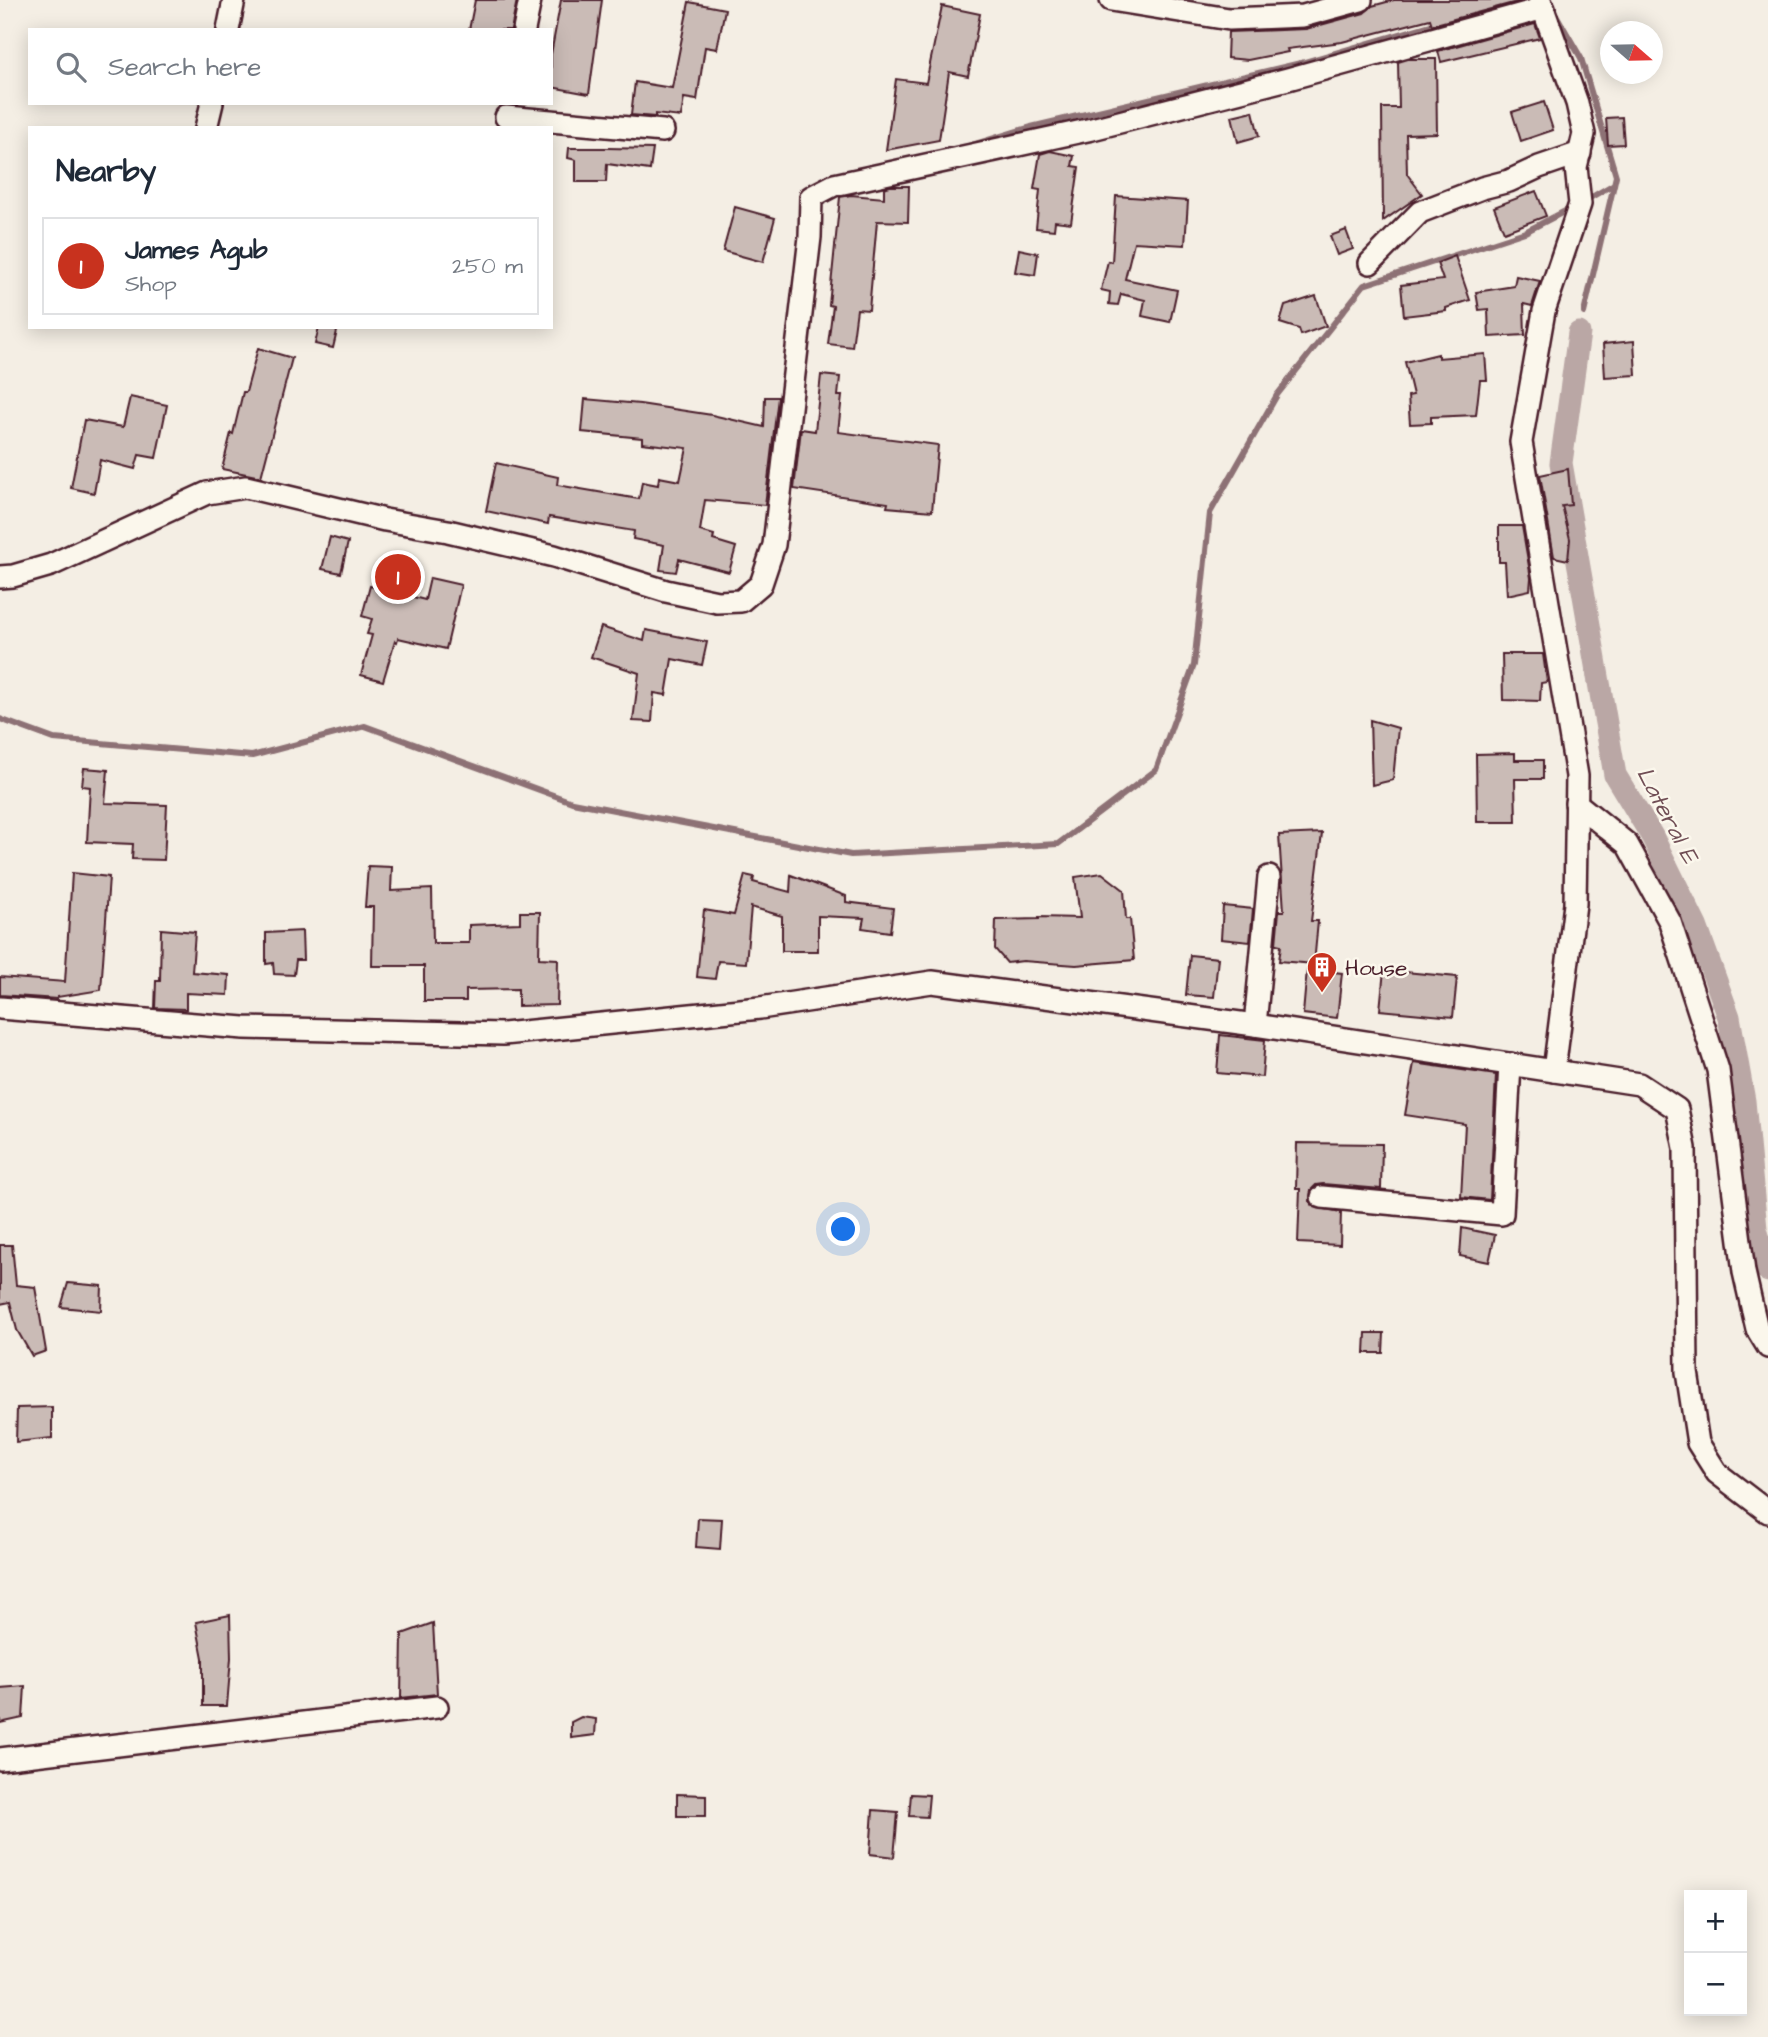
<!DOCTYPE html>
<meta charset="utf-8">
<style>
:root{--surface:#fff;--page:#f6f6f7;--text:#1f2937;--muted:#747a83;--line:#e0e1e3;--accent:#c8321e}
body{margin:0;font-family:"Architects Daughter",sans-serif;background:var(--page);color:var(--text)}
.controls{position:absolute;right:21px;bottom:21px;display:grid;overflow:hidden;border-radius:0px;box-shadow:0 4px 18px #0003}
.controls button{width:63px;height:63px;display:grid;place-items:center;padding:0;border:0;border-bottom:2px solid var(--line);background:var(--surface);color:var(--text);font:35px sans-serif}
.compass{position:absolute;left:1600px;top:21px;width:63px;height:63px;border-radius:50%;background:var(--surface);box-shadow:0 4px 18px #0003;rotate:110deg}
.you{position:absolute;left:844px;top:1230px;width:24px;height:24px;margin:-18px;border:5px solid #fff;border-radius:50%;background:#1a73e8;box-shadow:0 0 0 10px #1a73e833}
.badge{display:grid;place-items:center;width:46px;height:46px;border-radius:50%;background:var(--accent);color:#fff;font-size:23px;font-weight:700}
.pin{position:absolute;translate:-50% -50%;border:4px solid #fff;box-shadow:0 2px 7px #0006}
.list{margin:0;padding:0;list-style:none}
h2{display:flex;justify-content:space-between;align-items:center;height:91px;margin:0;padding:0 28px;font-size:30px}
h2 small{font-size:23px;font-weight:400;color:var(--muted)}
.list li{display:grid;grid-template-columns:46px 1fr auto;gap:21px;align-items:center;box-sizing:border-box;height:98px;margin:0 14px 14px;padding:0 14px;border:2px solid var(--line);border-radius:0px}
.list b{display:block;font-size:26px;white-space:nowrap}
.list p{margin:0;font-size:23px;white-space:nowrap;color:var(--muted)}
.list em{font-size:23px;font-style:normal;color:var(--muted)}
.icon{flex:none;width:38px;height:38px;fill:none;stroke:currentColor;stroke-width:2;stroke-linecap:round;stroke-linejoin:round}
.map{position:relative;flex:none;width:1768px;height:2037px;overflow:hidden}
.search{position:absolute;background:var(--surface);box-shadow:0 4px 18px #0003;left:28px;top:28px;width:525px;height:77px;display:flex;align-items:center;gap:18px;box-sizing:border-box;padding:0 24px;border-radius:0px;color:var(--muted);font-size:26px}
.panel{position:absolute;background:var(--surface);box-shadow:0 4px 18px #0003;left:28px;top:126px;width:525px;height:203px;border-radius:0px}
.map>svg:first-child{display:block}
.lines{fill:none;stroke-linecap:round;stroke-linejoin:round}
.stream{stroke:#8d7174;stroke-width:6}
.canal{stroke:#baa7a5;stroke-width:23}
.building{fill:#cabbb6;stroke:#4a1f2b;stroke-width:2}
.minor-casing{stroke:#4a1f2b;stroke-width:26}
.minor{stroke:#fbf7ec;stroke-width:21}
.labels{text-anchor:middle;stroke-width:5;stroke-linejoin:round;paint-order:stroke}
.poi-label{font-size:23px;fill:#4a1f2b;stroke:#fbf7ec;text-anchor:start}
.water-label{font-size:24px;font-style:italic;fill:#714f56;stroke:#fbf7ec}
</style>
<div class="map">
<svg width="1768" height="2037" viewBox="0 0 1768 2037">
<rect width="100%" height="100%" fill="#f4eee4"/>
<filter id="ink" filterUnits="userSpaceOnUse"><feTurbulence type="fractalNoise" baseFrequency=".0143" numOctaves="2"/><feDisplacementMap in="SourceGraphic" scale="14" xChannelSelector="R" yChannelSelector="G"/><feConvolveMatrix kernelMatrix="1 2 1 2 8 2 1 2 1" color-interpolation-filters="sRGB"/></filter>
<g filter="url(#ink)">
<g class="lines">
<g class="stream">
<polyline points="1554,11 1581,58 1616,176 1584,313"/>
<polyline points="968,146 1031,127 1305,62 1455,18"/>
<polyline points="1583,202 1614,184"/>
<polyline points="0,719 54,739 252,756 365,726 572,802 851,855 1058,844 1156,770 1194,665 1210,513 1277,395 1364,285 1525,232 1573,207"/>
</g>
<polyline class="canal" points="1579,333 1561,463 1615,775 1652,836 1696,926 1729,1017 1744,1101 1756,1229 1768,1271"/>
</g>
<g class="building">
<polygon points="475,0 517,0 511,30 469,30"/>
<polygon points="561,0 602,0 589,94 551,87 551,54"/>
<polygon points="1394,0 1524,0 1432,25 1430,19 1342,42 1287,49 1288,52 1248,60 1227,58 1228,32 1306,29 1364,13 1372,6"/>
<polygon points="689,2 725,9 717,49 705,47 697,100 684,98 681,117 655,114 655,117 631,115 635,82 672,88"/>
<polygon points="942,6 980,14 968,76 949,72 939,140 886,150 896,79 926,83"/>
<polygon points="1535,24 1540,38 1441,62 1438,51"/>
<polygon points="1408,59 1436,59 1437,133 1406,134 1407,174 1422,194 1383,221 1382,108 1399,108 1398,62"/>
<polygon points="1544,102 1553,130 1521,141 1512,112"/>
<polygon points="1253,111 1259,136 1238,142 1232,116"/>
<polygon points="1622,117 1624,144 1608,145 1606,118"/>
<polygon points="569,148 607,148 653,149 650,170 607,164 606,182 576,182 576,160 568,158"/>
<polygon points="1050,151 1074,156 1072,166 1079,167 1071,223 1055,221 1054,230 1036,228 1040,190 1034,189 1040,154"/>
<polygon points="890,186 909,186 908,222 877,221 869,310 857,309 852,347 828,344 833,306 829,305 840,197 851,195 884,198 884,188"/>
<polygon points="1536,191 1546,216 1504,232 1494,207"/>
<polygon points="1116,196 1188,201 1185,245 1134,242 1125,279 1177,290 1170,322 1142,316 1145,300 1121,294 1118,305 1109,304 1110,292 1101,290 1108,261 1112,262"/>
<polygon points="735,207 775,218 763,262 723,251"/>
<polygon points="1346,230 1353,249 1337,255 1330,236"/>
<polygon points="1019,249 1038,253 1035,275 1015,272"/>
<polygon points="1455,256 1470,300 1446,308 1446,311 1404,316 1401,285 1443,280 1437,263"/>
<polygon points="1516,276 1540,281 1532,306 1524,304 1525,335 1489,337 1488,309 1479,310 1476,292 1514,286"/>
<polygon points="1316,296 1326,326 1301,335 1299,329 1280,323 1285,306"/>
<polygon points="319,327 338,327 333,348 315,344"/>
<polygon points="1634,341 1636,375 1605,377 1603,344"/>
<polygon points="258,348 292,358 261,477 222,469 231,433 233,434 243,392 246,392"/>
<polygon points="1438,354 1438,358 1485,354 1487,380 1480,380 1476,415 1431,417 1431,423 1410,424 1408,396 1413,395 1405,362"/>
<polygon points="821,375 840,377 838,396 842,396 838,432 938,445 932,511 887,507 888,503 794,489 801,429 815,431"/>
<polygon points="130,397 167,405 156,458 139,455 135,469 100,460 94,493 71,488 84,420 123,427"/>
<polygon points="765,397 778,397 765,505 705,500 700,531 714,535 713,540 736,547 729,572 679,559 676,572 660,570 664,545 633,539 634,531 549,517 548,524 486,511 496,463 558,477 557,485 639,499 642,482 658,485 659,477 680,481 687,448 642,443 642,438 582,432 585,399 640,404 712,415 764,427"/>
<polygon points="1568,469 1571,505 1562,506 1570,539 1568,560 1554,557 1540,475"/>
<polygon points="1499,526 1522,526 1531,578 1530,590 1507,595 1505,562 1499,562"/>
<polygon points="330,537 348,542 341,573 322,569"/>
<polygon points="430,578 461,585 446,649 398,638 397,642 395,641 383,681 361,675 372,635 367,634 372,619 362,616 370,586 425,600"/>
<polygon points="601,627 644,641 646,630 707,642 702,665 672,659 666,695 654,693 652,722 633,721 639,673 591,657"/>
<polygon points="1502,654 1543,654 1547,682 1541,683 1540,701 1503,700"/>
<polygon points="1370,720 1398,728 1393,780 1372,785"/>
<polygon points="1515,753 1515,760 1543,760 1543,779 1515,779 1516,822 1477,822 1476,754"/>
<polygon points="84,768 108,770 105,803 167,805 164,860 132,859 133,844 87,842 90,787 82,786"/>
<polygon points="1322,833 1311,921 1318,921 1314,964 1279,961 1281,945 1276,944 1279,911 1284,911 1279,835"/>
<polygon points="368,866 392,867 391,891 432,889 433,943 469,943 469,925 520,923 520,912 540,912 539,958 558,959 557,1005 518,1006 518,989 466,990 466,1001 424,1001 424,966 372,966 373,907 365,907"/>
<polygon points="72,873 109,877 101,990 57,997 57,999 0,995 0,977 65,982"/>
<polygon points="1102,873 1124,890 1126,919 1130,919 1134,960 1076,965 1023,961 1007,963 995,949 996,920 1039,919 1039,917 1080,918 1075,877"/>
<polygon points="745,875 754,877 753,882 790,892 791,875 846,896 846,902 893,908 890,932 862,928 864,918 818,916 818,951 782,951 782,916 751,907 746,963 718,961 715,979 697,977 704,910 734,915"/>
<polygon points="1223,906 1253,909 1250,942 1221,939"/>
<polygon points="161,929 195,932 192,972 229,975 228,995 186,993 186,1009 155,1008 156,981 160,981"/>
<polygon points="302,931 303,960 296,960 294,975 274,974 273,963 266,964 266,933"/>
<polygon points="1190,955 1218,958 1214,997 1186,995"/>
<polygon points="1307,969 1342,973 1337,1018 1303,1014"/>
<polygon points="1384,970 1457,977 1453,1017 1380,1010"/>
<polygon points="1220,1035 1265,1040 1262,1077 1217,1073"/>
<polygon points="1414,1063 1496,1075 1490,1200 1461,1197 1465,1124 1405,1115"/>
<polygon points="1297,1143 1382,1144 1381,1189 1323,1184 1316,1185 1311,1190 1310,1202 1314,1207 1341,1212 1340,1245 1298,1243 1300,1189 1296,1189"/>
<polygon points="1462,1228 1495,1235 1489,1262 1460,1256"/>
<polygon points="0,1245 12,1245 16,1285 35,1287 46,1351 32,1356 17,1330 10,1302 0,1304"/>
<polygon points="68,1283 102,1286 101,1311 61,1307"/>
<polygon points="1366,1333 1384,1333 1383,1353 1365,1353"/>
<polygon points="52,1407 52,1438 16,1442 17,1408"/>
<polygon points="698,1518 722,1519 720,1549 696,1547"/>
<polygon points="230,1615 231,1658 227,1706 203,1706 203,1658 196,1622"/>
<polygon points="433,1623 437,1694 401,1698 402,1634"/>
<polygon points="25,1686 23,1718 0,1723 0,1688"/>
<polygon points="581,1717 596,1719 595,1735 571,1738 571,1722"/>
<polygon points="677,1794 706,1795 706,1816 677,1816"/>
<polygon points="911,1794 929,1795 927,1817 909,1816"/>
<polygon points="873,1810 898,1812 894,1857 870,1854"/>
</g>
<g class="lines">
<g class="minor-casing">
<g id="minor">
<polyline points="1111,0 1229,19 1303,16 1361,0"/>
<polyline points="1540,0 1577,103 1584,134 1576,167 1580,204 1544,311 1521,442 1577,776 1575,904 1554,1071"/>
<polyline points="228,30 234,0"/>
<polyline points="524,30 530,0"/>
<polyline points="506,117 663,131"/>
<polyline points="206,128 212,103"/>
<polyline points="1370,263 1420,212 1482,188 1509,181 1539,167 1580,153"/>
<polyline points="0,577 13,576 51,565 207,493 246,487 385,520 448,531 554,556 666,591 717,602 741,601 761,584 774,545 810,237 811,197 834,185 1092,129 1288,79 1544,8"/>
<polyline points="1576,803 1627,844 1670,922 1718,1070 1744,1272 1757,1329 1768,1347"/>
<polyline points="0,1008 244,1028 503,1034 760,1008 932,982 1255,1025 1639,1084 1677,1109 1685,1148 1687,1372 1698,1443 1717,1473 1768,1512"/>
<polyline points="1255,1025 1269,877"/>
<polyline points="1322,1197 1502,1214 1510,1064"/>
<polyline points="0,1759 437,1707"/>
</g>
</g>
<use href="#minor" class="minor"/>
</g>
</g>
<defs>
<g id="building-pin" transform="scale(1.575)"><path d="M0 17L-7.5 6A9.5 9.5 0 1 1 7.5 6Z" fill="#c8321e" stroke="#fbf7ec"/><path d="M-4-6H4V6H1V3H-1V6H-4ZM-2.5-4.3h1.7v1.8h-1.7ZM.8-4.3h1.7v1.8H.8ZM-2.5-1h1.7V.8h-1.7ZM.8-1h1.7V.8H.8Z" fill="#fff"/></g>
</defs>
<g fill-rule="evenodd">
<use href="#building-pin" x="1322" y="967"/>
</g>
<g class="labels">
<g class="poi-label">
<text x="1345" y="975">House</text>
</g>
<g class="water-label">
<text transform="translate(1668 815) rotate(62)" y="8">Lateral E</text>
</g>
</g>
</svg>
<div class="controls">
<button>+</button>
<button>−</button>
</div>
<svg class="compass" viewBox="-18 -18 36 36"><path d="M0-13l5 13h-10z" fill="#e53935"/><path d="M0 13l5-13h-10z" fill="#747a83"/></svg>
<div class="you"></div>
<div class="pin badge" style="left:398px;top:577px">1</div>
<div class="search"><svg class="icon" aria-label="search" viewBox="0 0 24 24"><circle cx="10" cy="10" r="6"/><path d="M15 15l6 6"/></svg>Search here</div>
<section class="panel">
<h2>Nearby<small></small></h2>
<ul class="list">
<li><span class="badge">1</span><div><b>James Agub</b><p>Shop</p></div><em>250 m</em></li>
</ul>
</section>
</div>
